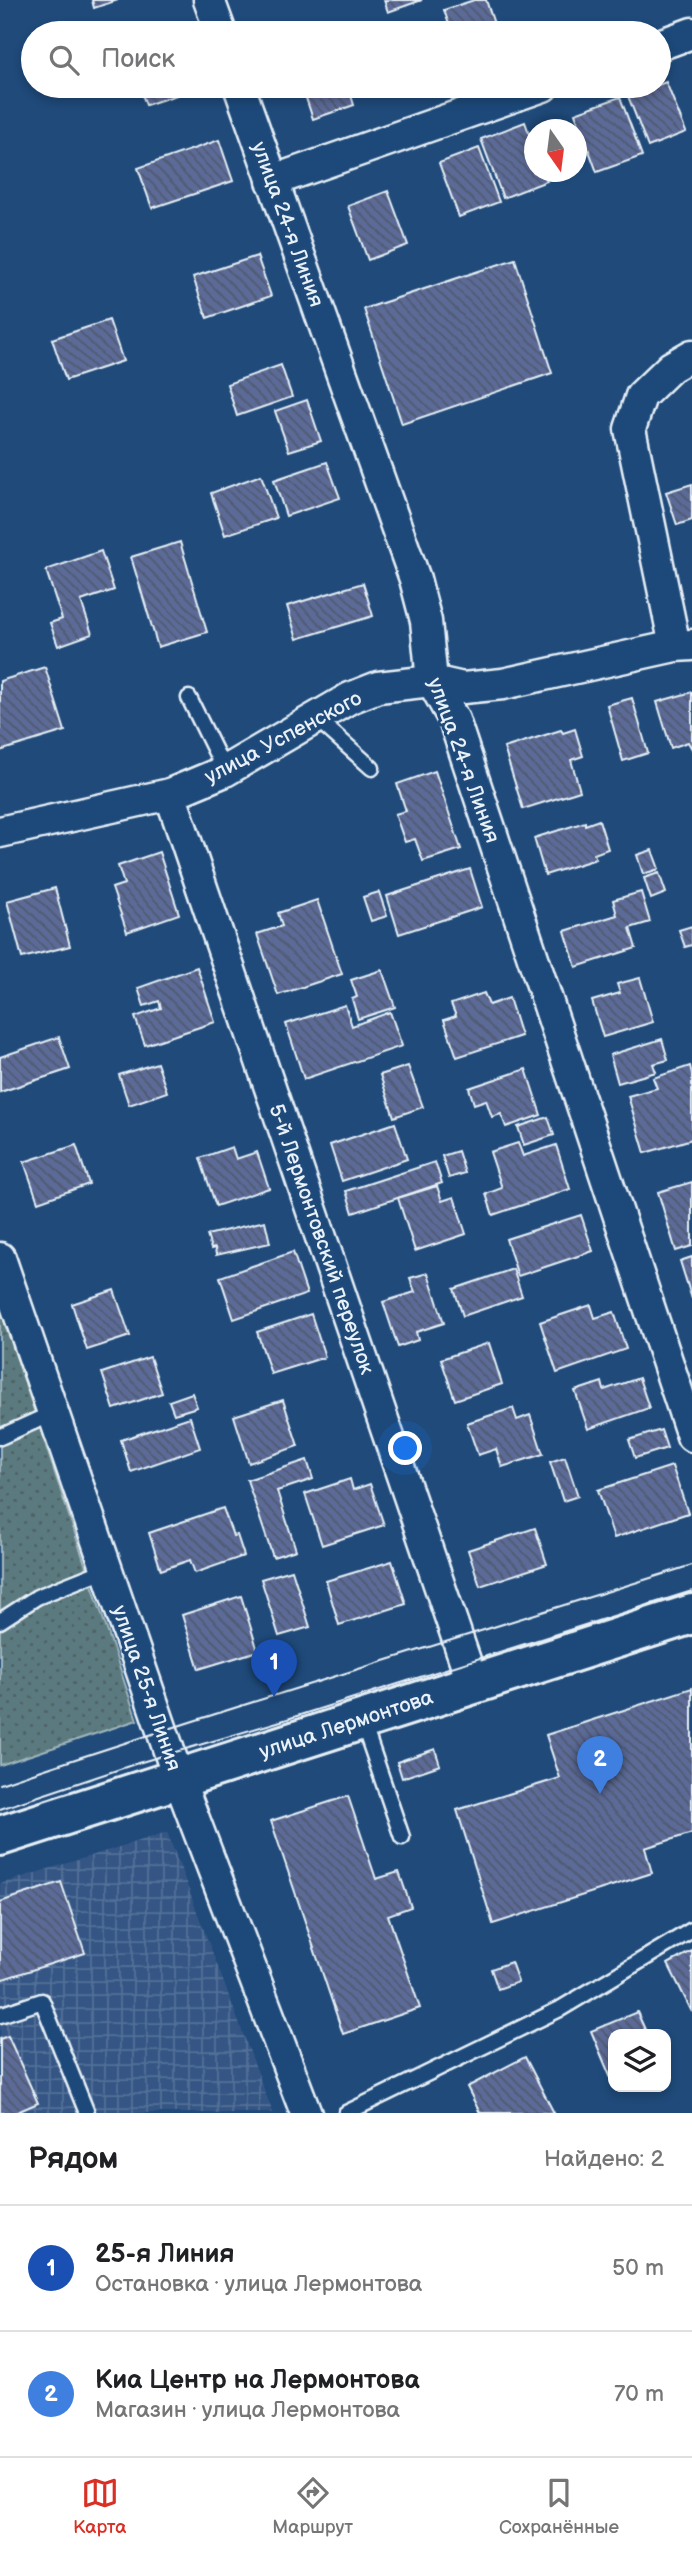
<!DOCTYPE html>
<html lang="ru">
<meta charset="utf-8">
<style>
:root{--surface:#fff;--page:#f6f6f6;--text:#202124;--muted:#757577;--line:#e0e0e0;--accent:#d93025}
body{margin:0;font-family:"Balsamiq Sans",sans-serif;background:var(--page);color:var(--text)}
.controls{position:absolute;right:21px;bottom:21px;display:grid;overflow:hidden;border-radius:14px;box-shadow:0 4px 10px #0003}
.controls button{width:63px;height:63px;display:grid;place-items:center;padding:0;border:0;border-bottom:2px solid var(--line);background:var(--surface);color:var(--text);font:35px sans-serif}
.compass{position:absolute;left:524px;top:119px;width:63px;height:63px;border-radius:50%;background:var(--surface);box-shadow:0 4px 10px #0003;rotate:166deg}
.you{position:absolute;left:406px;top:1449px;width:24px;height:24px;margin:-18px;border:5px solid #fff;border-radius:50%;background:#1a73e8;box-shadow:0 0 0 10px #1a73e833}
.badge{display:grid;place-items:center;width:46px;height:46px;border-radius:50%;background:var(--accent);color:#fff;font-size:23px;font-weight:700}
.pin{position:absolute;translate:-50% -58px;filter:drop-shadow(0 2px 4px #0008)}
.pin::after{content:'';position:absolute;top:37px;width:24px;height:21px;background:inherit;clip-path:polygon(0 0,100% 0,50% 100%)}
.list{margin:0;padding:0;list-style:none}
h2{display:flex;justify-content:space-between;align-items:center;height:91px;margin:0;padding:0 28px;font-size:30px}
h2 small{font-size:23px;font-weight:400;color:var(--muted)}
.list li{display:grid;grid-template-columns:46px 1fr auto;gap:21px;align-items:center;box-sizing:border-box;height:126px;padding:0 28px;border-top:2px solid var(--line)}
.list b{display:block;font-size:26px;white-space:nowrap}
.list p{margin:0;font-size:23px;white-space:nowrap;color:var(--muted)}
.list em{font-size:23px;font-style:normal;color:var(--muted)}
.icon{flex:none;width:38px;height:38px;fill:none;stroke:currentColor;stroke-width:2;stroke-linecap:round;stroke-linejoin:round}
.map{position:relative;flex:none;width:692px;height:2113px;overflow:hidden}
.search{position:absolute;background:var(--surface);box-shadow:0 4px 10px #0003;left:21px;right:21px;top:21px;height:77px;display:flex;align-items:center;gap:18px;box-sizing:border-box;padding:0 24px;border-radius:38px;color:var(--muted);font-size:26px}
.sheet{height:343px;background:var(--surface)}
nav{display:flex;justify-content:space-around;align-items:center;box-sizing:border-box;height:98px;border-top:2px solid var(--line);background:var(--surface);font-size:19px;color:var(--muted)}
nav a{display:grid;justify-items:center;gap:4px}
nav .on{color:var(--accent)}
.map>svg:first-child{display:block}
.industrial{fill:url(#industrial-grid)}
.grass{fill:url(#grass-dots);stroke:#a1b6bc;stroke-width:2}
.building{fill:url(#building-back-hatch);stroke:#e8f1f8;stroke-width:2}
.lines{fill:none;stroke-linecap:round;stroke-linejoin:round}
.lane-casing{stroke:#e8f1f8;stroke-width:19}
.street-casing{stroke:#e8f1f8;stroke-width:35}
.secondary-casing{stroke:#e8f1f8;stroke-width:44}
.lane{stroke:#1f4a7a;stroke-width:14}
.street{stroke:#1f4a7a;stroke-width:30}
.secondary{stroke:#1f4a7a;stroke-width:38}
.tram{stroke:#e8f1f8;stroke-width:2}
.labels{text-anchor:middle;stroke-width:6;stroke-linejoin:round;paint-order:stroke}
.street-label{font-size:21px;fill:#e8f1f8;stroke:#1f4a7a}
</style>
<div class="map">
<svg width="692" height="2113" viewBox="0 0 692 2113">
<defs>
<pattern id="industrial-grid" width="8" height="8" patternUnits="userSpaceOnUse" patternTransform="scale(1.75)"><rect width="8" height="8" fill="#355785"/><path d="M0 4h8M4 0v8" fill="none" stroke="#527097"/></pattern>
<pattern id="grass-dots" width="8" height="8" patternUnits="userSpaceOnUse" patternTransform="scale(1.75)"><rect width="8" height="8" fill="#5a7a7f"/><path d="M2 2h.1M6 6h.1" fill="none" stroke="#506164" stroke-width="1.8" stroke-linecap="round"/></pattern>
<pattern id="building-back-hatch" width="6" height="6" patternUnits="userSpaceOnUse" patternTransform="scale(1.75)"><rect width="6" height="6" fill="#5b6b98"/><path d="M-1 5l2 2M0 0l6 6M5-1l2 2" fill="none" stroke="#4f586d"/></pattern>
</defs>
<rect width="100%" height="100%" fill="#1f4a7a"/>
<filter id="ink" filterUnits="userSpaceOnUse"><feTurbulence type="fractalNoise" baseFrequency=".0143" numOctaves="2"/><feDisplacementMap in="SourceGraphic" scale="14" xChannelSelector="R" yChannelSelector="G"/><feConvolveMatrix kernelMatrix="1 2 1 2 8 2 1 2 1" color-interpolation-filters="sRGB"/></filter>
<g filter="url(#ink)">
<polygon class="industrial" points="167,1832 273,2113 0,2113 0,1884"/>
<polygon class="grass" points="0,1308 137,1720 0,1765"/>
<g class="building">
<polygon points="92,0 118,0 94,8"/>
<polygon points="384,0 422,0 388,12"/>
<polygon points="474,0 486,0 497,33 452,33 444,10"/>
<polygon points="428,23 432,33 399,33"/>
<polygon points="666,82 686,132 648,147 628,96"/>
<polygon points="139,86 200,86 201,87 146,105"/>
<polygon points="302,86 348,86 354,105 313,119"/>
<polygon points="620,97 642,156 597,172 575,113"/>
<polygon points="525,122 534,147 534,172 543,172 547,181 503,198 481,139"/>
<polygon points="219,140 233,181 152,208 138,168"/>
<polygon points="479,148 499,202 459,217 439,163"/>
<polygon points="388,191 408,245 368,260 348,206"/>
<polygon points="257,256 271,296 207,318 193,277"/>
<polygon points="515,259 552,373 402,424 364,309"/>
<polygon points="109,320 123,361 66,380 52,339"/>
<polygon points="281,365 292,397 237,416 227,384"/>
<polygon points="307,400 321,441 289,451 275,411"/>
<polygon points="327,462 340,498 286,516 274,480"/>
<polygon points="261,475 276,518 225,535 211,493"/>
<polygon points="692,484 692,520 677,525 666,492"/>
<polygon points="180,542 207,632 158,647 131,557"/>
<polygon points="101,551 114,590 81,601 92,634 58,646 50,623 62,619 46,570"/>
<polygon points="363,583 373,616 297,639 287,606"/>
<polygon points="45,667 65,731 0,751 0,681"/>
<polygon points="692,692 692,749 688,742 671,748 657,702"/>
<polygon points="632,698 648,753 623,761 607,705"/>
<polygon points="575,729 583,756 571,760 580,791 523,809 504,748 561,730 563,733"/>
<polygon points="435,771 461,849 423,861 415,839 405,842 395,814 406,811 397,784"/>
<polygon points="599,820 608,849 594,854 596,859 545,875 534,838 585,822 585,825"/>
<polygon points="652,850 659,869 643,874 637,855"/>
<polygon points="159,852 179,914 127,932 112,888 124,884 118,866"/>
<polygon points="470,869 482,907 399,934 387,896"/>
<polygon points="659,873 666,893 651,899 644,878"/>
<polygon points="55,888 70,946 22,958 7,901"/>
<polygon points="379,892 387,916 371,921 363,897"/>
<polygon points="641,892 650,922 630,928 636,948 576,967 565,931 617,915 613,900"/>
<polygon points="317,900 342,974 278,995 257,934 282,926 278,913"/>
<polygon points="692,926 692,945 685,947 679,930"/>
<polygon points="197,967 215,1022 145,1045 135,1017 161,1008 159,1001 144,1006 138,988"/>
<polygon points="382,970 395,1007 358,1019 352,999 357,997 351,980"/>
<polygon points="640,978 653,1022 603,1037 592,1001 620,993 617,984"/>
<polygon points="484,993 489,1005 509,998 521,1036 457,1057 444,1020 456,1016 451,1004"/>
<polygon points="345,1005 352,1026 390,1012 402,1046 304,1079 286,1024"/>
<polygon points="59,1037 70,1069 0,1092 0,1057"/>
<polygon points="662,1039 668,1060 653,1064 656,1072 618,1083 610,1055"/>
<polygon points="157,1063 167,1092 129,1105 119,1075"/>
<polygon points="408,1066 423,1107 394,1117 380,1075"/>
<polygon points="690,1066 692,1074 692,1139 645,1153 628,1096 657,1088 653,1078"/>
<polygon points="526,1069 541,1115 506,1127 501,1114 492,1117 486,1100 474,1104 469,1088"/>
<polygon points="548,1117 554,1135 524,1145 518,1127"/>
<polygon points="395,1123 407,1159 342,1181 330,1145"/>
<polygon points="518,1143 523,1156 556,1145 570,1189 493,1215 486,1194 502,1188 490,1152"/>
<polygon points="76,1145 89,1184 38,1202 24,1162"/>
<polygon points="232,1147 236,1159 257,1152 269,1188 216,1206 200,1158"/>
<polygon points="458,1151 465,1173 449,1178 442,1156"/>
<polygon points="435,1162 442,1183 353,1213 346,1191"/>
<polygon points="692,1182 692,1246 676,1251 658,1192"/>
<polygon points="437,1186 442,1201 454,1197 466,1234 415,1251 398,1198"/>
<polygon points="581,1215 593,1251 518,1276 506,1239"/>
<polygon points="265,1221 270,1243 216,1255 215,1248 211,1249 207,1235"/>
<polygon points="293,1252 307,1294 234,1319 220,1277"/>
<polygon points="692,1257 692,1299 680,1261"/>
<polygon points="513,1269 522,1296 463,1316 454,1289"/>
<polygon points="428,1273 444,1323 416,1332 418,1340 398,1347 383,1302 415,1292 410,1278"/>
<polygon points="114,1290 130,1336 87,1350 72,1304"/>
<polygon points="591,1305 595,1318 614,1312 626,1349 557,1373 540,1322"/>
<polygon points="311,1314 325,1357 271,1374 257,1332"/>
<polygon points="489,1343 502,1384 455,1400 441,1359"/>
<polygon points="150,1357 162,1393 114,1409 102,1373"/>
<polygon points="639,1378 649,1408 588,1429 575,1391 602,1382 604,1390"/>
<polygon points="192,1393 197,1407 174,1414 169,1401"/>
<polygon points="283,1400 298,1446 249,1463 234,1416"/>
<polygon points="513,1408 517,1420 530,1415 543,1454 502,1467 496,1449 478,1455 467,1423"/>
<polygon points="190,1417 200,1448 131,1472 121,1440"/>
<polygon points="661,1430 667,1448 635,1458 629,1440"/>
<polygon points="565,1457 578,1496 563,1501 550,1462"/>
<polygon points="307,1460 313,1479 277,1491 296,1550 273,1557 247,1480"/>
<polygon points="672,1466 688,1513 614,1538 598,1490"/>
<polygon points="350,1479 353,1490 370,1484 384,1525 322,1545 305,1494"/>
<polygon points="223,1508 233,1536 237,1535 244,1556 195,1573 190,1560 161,1570 149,1533"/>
<polygon points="535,1528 547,1564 480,1586 468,1550"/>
<polygon points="392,1561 406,1604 339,1625 326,1581"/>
<polygon points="292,1570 310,1627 279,1636 261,1579"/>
<polygon points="241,1596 258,1651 199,1669 182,1615"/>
<polygon points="692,1688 692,1833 645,1848 652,1873 493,1924 457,1810 560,1778 546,1735"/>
<polygon points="435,1749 440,1765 402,1778 397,1762"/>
<polygon points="348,1796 376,1879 399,1872 411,1907 388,1915 420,2008 343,2034 271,1821"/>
<polygon points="61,1882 85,1953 0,1980 0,1902"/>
<polygon points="692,1951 692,2012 668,1964"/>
<polygon points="511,1962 518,1982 498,1989 491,1969"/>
<polygon points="637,2012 647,2034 613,2034 613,2083 591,2031"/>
<polygon points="8,2036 38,2103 15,2113 0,2113 0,2039"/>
<polygon points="525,2057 554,2113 480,2113 467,2087"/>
</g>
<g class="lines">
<g class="lane-casing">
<g id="lane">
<polyline points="189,698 225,771"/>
<polyline points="316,718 372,768"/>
<polyline points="0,1437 53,1413"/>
<polyline points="0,1621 37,1597 107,1569"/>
<polyline points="363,1723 402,1837"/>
<polyline points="0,2015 42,2001 87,2113"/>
<polyline points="346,2113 560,2009 692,1930"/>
</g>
</g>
<g class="street-casing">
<g id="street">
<polyline points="209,0 221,33"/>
<polyline points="659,45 692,33"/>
<polyline points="239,86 415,579 426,621 432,681 454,720 692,1436"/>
<polyline points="272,181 543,86"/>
<polyline points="675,646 630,429 641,396 671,367 692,355"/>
<polyline points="170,794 473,1684"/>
<polyline points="0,832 170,794 225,771 350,698 378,687 432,681 463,688 503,684 675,646 692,645"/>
<polyline points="0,1258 178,1777 306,2113"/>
</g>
</g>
<g class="secondary-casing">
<polyline id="secondary" points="0,1836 692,1614"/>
</g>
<use href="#lane" class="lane"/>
<use href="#street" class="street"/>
<use href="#secondary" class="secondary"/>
<g class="tram">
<path d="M0,1784C229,1707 461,1638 692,1565"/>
<polyline points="0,1809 138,1763 281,1721 692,1591"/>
</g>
</g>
</g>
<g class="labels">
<g class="street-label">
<text transform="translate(288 224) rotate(70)" y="7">улица 24-я Линия</text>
<text transform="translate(283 737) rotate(-28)" y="7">улица Успенского</text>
<text transform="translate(464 760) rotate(70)" y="7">улица 24-я Линия</text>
<text transform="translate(322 1239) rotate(71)" y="7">5-й Лермонтовский переулок</text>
<text transform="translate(147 1688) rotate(71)" y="7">улица 25-я Линия</text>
<text transform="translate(346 1724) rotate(-18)" y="7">улица Лермонтова</text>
</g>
</g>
</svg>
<div class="controls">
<button><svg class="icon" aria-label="layers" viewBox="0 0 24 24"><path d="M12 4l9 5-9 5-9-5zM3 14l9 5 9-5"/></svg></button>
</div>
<svg class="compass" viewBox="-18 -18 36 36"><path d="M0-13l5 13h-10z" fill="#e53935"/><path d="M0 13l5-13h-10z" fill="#757577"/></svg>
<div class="you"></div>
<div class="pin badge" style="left:274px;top:1697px;background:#1a4fb4">1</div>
<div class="pin badge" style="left:600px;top:1794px;background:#3f7fe0">2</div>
<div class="search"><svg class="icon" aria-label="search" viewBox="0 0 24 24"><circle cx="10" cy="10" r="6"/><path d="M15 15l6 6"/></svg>Поиск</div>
</div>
<section class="sheet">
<h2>Рядом<small>Найдено: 2</small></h2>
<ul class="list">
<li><span class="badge" style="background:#1a4fb4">1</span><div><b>25-я Линия</b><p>Остановка · улица Лермонтова</p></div><em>50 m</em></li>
<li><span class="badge" style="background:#3f7fe0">2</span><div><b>Киа Центр на Лермонтова</b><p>Магазин · улица Лермонтова</p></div><em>70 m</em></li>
</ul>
</section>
<nav>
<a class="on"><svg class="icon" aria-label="map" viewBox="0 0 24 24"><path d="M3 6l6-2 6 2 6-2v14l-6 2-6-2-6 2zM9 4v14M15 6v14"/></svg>Карта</a>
<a><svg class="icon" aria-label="directions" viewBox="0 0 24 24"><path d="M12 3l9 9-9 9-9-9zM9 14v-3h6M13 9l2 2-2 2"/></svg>Маршрут</a>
<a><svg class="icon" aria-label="saved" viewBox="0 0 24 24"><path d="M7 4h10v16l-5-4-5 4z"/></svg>Сохранённые</a>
</nav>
